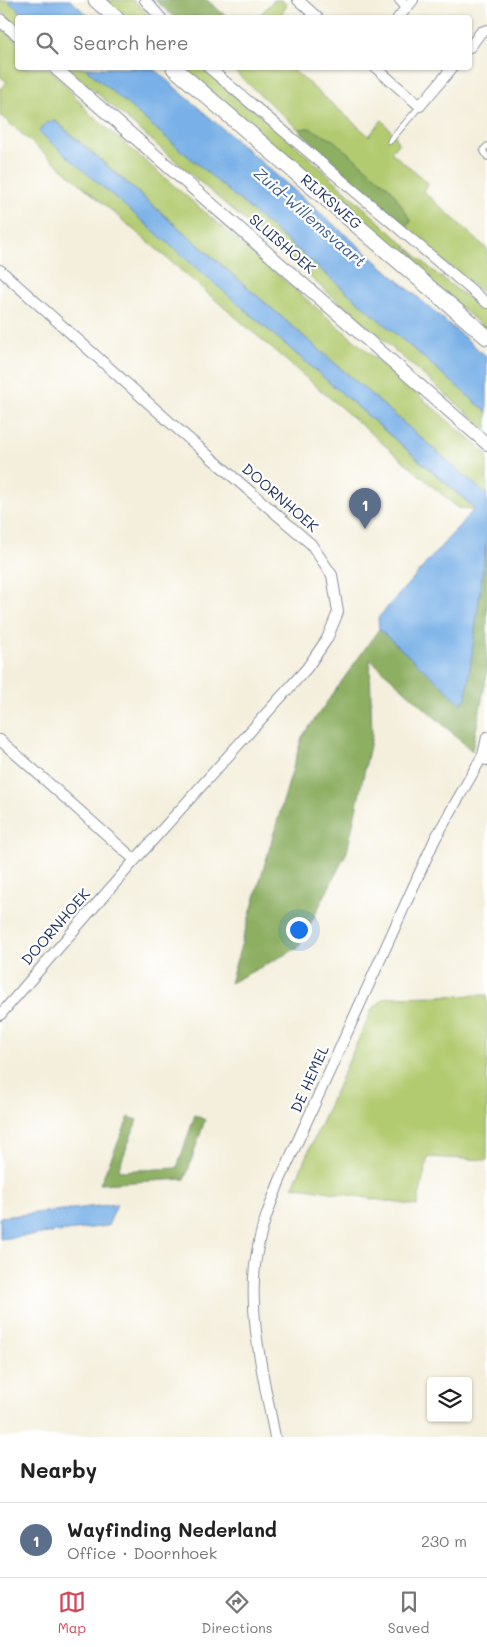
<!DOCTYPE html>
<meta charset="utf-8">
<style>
:root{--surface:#fff;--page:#f6f6f6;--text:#222;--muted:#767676;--line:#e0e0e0;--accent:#d1495b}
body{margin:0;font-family:Mali,sans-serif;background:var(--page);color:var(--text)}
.controls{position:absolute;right:15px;bottom:15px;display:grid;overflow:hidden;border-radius:5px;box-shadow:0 1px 4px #0004}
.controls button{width:45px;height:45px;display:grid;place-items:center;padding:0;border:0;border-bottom:1px solid var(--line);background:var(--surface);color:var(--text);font:25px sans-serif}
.you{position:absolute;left:298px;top:929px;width:18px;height:18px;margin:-12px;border:4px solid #fff;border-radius:50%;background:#1a73e8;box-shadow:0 0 0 8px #1a73e833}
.badge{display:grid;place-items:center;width:32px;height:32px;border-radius:50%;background:var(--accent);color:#fff;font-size:16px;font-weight:700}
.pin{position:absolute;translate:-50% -41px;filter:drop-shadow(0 1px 2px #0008)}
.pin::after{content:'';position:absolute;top:26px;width:18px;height:15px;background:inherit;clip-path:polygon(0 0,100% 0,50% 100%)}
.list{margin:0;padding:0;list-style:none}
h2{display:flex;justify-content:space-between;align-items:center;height:65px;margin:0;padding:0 20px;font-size:21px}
h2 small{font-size:16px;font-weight:400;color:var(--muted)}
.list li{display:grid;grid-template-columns:32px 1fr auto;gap:15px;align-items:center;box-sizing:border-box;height:75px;padding:0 20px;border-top:1px solid var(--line)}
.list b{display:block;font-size:19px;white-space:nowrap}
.list p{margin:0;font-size:16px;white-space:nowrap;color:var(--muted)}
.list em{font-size:16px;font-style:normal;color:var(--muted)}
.icon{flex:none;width:28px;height:28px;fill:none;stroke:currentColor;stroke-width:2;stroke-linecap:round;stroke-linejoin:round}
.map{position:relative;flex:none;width:487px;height:1437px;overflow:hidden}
.search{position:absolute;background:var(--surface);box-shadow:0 1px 4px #0004;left:15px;right:15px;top:15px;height:55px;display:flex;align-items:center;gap:12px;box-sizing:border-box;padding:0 18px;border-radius:5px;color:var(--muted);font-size:19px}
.sheet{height:140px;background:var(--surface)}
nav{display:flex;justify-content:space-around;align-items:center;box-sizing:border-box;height:70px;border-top:1px solid var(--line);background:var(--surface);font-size:14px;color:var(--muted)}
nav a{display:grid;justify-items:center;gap:2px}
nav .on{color:var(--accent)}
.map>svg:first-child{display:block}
.green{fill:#b2cb70;stroke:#667d67}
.forest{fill:#8daf62;stroke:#546f60}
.water{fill:#78b0e7;stroke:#4a70a2}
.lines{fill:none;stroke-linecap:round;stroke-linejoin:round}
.service-casing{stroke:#888f9d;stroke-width:7}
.minor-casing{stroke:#888f9d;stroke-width:12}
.tertiary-casing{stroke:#888f9d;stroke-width:14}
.primary-casing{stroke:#888f9d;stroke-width:17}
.service{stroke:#fff;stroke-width:5}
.minor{stroke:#fff;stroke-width:10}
.tertiary{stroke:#fff;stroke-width:12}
.primary{stroke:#fff;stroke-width:15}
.labels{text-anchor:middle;stroke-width:4.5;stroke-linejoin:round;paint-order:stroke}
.street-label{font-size:15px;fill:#1b2f5e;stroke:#fff}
.water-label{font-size:16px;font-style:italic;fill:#3c5c8e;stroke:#fff}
</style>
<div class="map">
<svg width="487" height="1437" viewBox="0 0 487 1437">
<rect width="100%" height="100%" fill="#fff"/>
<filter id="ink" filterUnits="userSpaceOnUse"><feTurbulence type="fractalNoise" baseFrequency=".02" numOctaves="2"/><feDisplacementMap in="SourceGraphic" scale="10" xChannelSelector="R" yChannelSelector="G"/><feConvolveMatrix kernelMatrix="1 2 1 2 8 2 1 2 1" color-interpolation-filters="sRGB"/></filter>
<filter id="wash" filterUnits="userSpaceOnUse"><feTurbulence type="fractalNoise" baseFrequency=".0096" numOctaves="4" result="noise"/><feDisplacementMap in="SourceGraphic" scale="20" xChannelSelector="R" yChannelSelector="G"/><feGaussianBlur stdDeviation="1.12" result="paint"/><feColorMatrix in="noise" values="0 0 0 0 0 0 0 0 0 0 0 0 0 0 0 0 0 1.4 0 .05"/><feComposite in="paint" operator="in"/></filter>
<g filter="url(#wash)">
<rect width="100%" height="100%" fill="#f4efdc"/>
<g class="green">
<polygon points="0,0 7,0 27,17 18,18 17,25 0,10"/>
<polygon points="104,0 133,0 151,17 124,17"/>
<polygon points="274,0 281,0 287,5 280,17 258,17"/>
<polygon points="0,26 17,41 18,68 48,68 57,75 89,113 487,454 487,495 56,121 46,123 39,131 475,509 458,508 0,115 0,89 7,82 0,76"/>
<polygon points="68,68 85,68 487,412 487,430"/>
<polygon points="183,68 205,68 292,142 432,270 487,313 487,330"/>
<polygon points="231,68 291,68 369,136 382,120 396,137 398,144 391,152 429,184 423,191 487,249 487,296 441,260 405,229 411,221 391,189 360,163 309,128 298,129"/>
<polygon points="487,995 487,1160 428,1157 417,1206 293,1186 372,1009 385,998 393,997"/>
</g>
<g class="forest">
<polygon points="155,0 207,0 227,17 174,17"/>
<polygon points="309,128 333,140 391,189 411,221 405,229 298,129"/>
<polygon points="487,540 487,674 472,751 370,659 372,736 347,852 298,948 230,983 302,737 379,629 462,703 466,698"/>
<polygon points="195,1115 205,1120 185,1179 100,1184 129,1117 137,1120 118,1171 177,1168"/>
</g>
<g class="water">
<polygon points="7,0 70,0 90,17 27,17"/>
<polygon points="85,68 151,68 156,71 487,357 487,412"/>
<polygon points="55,121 487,495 487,540 466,698 461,703 379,629 378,618 475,508 39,132 46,123"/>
<polygon points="117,1204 108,1226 0,1239 0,1217"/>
</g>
</g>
<g filter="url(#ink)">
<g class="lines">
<g class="service-casing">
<g id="service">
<polyline points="390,141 420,106"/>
<polyline points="487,146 483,150 487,157"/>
</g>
</g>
<g class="minor-casing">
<g id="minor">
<polyline points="145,0 161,18"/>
<polyline points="298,0 318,18"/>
<polyline points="400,0 407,7"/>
<polyline points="398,18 413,0"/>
<polyline points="470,47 481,32 487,30"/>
<polyline points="209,68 487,303"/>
<polyline points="376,68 420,106 452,68"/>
<polyline points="0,270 173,425 311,544 332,575 338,612 327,639 307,668 135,860 0,1015"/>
<polyline points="0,740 135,860"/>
<polyline points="486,760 483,755 487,737"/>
<path d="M275,1437C264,1379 246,1311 257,1252C261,1227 271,1203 280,1180L435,839L483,755"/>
</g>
</g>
<g class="tertiary-casing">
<g id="tertiary">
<polyline points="0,20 18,35"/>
<polyline points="55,68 487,444"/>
</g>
</g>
<g class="primary-casing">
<g id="primary">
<polyline points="96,0 116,18"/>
<polyline points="174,68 487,337"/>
</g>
</g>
<use href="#service" class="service"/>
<use href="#minor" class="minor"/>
<use href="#tertiary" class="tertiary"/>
<use href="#primary" class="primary"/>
</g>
</g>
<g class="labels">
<g class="street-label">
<text transform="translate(331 202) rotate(41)" y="5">RIJKSWEG</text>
<text transform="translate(282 244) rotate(41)" y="5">SLUISHOEK</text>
<text transform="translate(280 498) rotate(41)" y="5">DOORNHOEK</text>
<text transform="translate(56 927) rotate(-49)" y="5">DOORNHOEK</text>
<text transform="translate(310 1079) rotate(-66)" y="5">DE HEMEL</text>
</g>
<g class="water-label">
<text transform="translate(310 217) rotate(41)" y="6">Zuid-Willemsvaart</text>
</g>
</g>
</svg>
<div class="controls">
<button><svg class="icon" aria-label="layers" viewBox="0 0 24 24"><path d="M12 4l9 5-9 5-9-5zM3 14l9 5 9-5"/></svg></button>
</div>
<div class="you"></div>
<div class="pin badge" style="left:365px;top:529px;background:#5c6f8a">1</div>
<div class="search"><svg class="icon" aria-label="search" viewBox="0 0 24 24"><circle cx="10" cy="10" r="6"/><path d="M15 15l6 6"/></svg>Search here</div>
</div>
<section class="sheet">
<h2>Nearby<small></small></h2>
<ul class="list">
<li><span class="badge" style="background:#5c6f8a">1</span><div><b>Wayfinding Nederland</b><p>Office · Doornhoek</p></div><em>230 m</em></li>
</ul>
</section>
<nav>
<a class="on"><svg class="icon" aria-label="map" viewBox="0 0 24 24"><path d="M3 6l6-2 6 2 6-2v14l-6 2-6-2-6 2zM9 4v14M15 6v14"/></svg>Map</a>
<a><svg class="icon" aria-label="directions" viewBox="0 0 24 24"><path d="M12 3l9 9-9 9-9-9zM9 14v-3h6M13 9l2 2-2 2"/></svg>Directions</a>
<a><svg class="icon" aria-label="saved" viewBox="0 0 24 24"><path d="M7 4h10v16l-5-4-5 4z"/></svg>Saved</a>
</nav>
